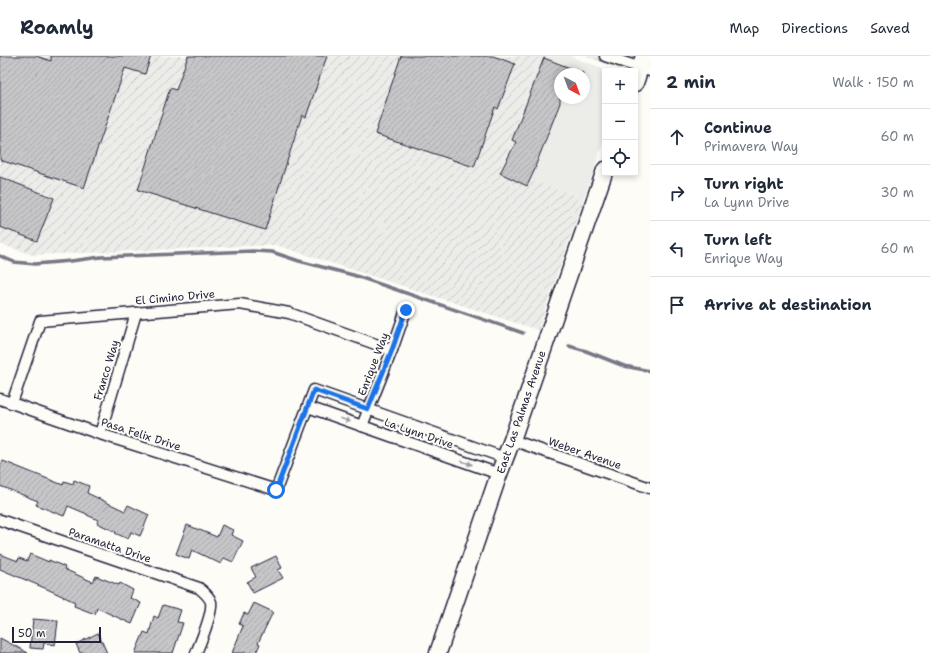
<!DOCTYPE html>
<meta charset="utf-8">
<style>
:root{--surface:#fff;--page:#f6f6f7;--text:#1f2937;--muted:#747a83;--line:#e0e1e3}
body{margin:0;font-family:"Shantell Sans",sans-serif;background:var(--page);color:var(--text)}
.controls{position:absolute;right:12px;top:12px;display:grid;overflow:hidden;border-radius:0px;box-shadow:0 2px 6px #0003}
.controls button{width:36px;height:36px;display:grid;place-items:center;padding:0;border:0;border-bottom:1px solid var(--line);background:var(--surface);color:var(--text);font:20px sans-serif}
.compass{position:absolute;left:554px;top:12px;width:36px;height:36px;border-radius:50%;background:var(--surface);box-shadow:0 2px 6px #0003;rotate:139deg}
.scale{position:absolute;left:12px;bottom:10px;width:89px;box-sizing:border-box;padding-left:4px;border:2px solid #22223b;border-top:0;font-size:11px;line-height:14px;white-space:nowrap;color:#22223b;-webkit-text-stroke:3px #fdfcf7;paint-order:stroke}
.stop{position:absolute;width:12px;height:12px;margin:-9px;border:3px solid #1a73e8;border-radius:50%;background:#fff}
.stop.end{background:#1a73e8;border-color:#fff;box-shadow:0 1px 4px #0008}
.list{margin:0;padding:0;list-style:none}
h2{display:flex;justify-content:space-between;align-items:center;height:52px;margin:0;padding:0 16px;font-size:17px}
h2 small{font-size:13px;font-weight:400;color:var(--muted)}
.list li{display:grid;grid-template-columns:26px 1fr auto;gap:12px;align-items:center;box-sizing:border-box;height:56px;padding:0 16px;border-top:1px solid var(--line)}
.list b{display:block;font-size:15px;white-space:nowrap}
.list p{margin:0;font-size:13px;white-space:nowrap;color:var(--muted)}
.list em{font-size:13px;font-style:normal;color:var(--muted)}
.icon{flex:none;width:22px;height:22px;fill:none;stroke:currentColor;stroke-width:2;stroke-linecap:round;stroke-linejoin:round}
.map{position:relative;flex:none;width:650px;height:597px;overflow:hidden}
header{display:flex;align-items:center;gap:24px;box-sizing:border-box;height:56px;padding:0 20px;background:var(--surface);border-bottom:1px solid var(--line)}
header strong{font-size:19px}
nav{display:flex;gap:22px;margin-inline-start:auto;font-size:14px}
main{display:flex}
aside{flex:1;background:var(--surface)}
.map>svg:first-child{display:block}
.built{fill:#ecece9;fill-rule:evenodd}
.industrial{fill:url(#industrial-furrows)}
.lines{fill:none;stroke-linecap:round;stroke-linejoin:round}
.stream{stroke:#787885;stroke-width:3.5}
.building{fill:url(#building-hatch);stroke:#22223b}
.street-casing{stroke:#22223b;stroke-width:13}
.primary-casing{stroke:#22223b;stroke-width:19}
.street{stroke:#fdfcf7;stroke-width:10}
.primary{stroke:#fdfcf7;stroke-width:16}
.oneway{fill:#9a9aa2}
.route{stroke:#1a73e8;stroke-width:5}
.labels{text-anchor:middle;stroke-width:4;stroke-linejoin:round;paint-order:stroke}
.street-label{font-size:11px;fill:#22223b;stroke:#fdfcf7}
</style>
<header>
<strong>Roamly</strong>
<nav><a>Map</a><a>Directions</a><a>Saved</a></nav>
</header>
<main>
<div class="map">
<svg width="650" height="597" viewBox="0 0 650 597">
<defs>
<pattern id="industrial-furrows" width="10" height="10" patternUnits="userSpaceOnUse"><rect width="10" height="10" fill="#ecece9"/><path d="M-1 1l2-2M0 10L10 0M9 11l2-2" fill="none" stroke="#cacac9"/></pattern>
<pattern id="building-hatch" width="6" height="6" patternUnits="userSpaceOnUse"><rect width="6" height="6" fill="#c6c6c8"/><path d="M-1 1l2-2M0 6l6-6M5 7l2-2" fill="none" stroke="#aaaaad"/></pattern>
</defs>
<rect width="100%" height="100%" fill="#fdfcf7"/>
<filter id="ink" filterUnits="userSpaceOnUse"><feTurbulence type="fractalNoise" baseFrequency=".025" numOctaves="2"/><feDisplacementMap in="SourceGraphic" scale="8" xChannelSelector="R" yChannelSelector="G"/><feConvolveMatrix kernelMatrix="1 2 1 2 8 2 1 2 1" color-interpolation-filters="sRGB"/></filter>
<g filter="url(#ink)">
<path class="built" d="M539,0H569L611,15H605V81L584,142L500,114ZM560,18H584V42H560Z"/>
<g class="industrial">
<polygon points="0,0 539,0 500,114 584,142 538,274 276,189 33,199 0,188"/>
<polygon points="585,0 634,0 629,15 624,15"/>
</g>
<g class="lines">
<g class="stream">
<polyline points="0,200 14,206 35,208 71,205 101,201 253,195 272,196 299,205 353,219 523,277"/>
<polyline points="569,290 586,295 624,310 650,315"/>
</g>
</g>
<g class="building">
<polygon points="0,0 36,0 51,5 51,0 151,0 145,18 125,12 84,132 0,104"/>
<polygon points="188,0 327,0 306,61 302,59 265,174 138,134 170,32 176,34"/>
<polygon points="401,0 493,0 515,8 498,53 495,51 474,111 375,78"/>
<polygon points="544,2 583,17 583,18 560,18 560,47 535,111 536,111 527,130 500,117 516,86 512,84"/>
<polygon points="0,121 54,142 37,185 0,171"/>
<polygon points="3,405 63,429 64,425 73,428 74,424 89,430 87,437 125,455 128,449 149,459 140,480 131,476 128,483 115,477 116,476 97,467 98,464 87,459 87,458 68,450 64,460 36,449 38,445 0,430 0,411"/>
<polygon points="187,469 217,481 222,469 233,474 231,479 243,485 233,506 224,502 221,508 192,494 189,503 176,498"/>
<polygon points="0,498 18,505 19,502 27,505 30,498 49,506 49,504 65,511 64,513 93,526 96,520 119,529 120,527 133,534 130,542 141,547 132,568 97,552 95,558 74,550 75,546 47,533 0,513"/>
<polygon points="276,500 282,512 278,514 283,522 253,537 247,526 256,521 251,512"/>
<polygon points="254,547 273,556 258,587 260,588 256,597 232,597 243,570 239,568 244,557 248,559"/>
<polygon points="163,549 181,554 177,566 183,567 173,597 135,597 144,576 149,578 154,560 158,562"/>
<polygon points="33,563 58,565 55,589 44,587 43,593 30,592"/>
<polygon points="98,577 107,597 80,597 76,588"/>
<polygon points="0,582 28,597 0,597"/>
</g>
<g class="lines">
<g class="street-casing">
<g id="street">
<polyline points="605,0 650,15"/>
<polyline points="0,343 100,378 276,434 314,334 505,402"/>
<polyline points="12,347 40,265 240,248 289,257 392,294"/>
<polyline points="308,351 499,418"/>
<polyline points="362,370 392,294 406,254"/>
<polyline points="100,378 136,257"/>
<polyline points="512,384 650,432"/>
<path d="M0,464L199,532C204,536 209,540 211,546C213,557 201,585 196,597"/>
</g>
</g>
<g class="primary-casing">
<g id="primary">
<polyline points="635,27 644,0"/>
<polyline points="438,597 499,418 512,384 605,114"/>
</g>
</g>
<use href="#street" class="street"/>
<use href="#primary" class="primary"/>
</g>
<defs><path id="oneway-solid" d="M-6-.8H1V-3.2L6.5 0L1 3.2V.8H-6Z"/></defs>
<g class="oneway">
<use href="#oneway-solid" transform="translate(345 364) rotate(19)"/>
<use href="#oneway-solid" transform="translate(467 407) rotate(19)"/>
</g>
</g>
<g class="lines" filter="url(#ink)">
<polyline class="route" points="276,434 314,334 368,353 392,294 406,254"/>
</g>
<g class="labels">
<g class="street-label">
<text transform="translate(175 241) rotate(-5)" y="4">El Cimino Drive</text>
<text transform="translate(373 308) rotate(-69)" y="4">Enrique Way</text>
<text transform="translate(106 314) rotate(-73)" y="4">Franco Way</text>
<text transform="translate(521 356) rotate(-71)" y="4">East Las Palmas Avenue</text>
<text transform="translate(419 377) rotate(19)" y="4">La Lynn Drive</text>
<text transform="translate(141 378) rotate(18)" y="4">Pasa Felix Drive</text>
<text transform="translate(585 397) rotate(19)" y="4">Weber Avenue</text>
<text transform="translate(110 489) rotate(19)" y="4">Paramatta Drive</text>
</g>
</g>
</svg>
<div class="controls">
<button>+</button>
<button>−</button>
<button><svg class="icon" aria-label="locate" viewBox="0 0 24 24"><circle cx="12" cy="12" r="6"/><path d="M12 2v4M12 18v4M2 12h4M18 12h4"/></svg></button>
</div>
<svg class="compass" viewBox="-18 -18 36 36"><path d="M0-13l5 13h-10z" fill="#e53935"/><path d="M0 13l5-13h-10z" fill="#747a83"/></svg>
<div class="scale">50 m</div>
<div class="stop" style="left:276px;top:434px"></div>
<div class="stop end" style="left:406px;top:254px"></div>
</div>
<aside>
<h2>2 min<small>Walk · 150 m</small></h2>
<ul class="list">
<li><svg class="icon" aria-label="ahead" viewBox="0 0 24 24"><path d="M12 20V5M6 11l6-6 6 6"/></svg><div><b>Continue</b><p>Primavera Way</p></div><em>60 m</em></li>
<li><svg class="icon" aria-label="right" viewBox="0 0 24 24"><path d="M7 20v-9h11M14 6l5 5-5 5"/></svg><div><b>Turn right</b><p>La Lynn Drive</p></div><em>30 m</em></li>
<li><svg class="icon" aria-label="left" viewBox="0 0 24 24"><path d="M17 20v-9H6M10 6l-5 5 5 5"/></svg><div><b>Turn left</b><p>Enrique Way</p></div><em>60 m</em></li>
<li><svg class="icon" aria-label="arrive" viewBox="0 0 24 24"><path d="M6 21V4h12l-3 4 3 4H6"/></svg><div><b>Arrive at destination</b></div></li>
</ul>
</aside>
</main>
